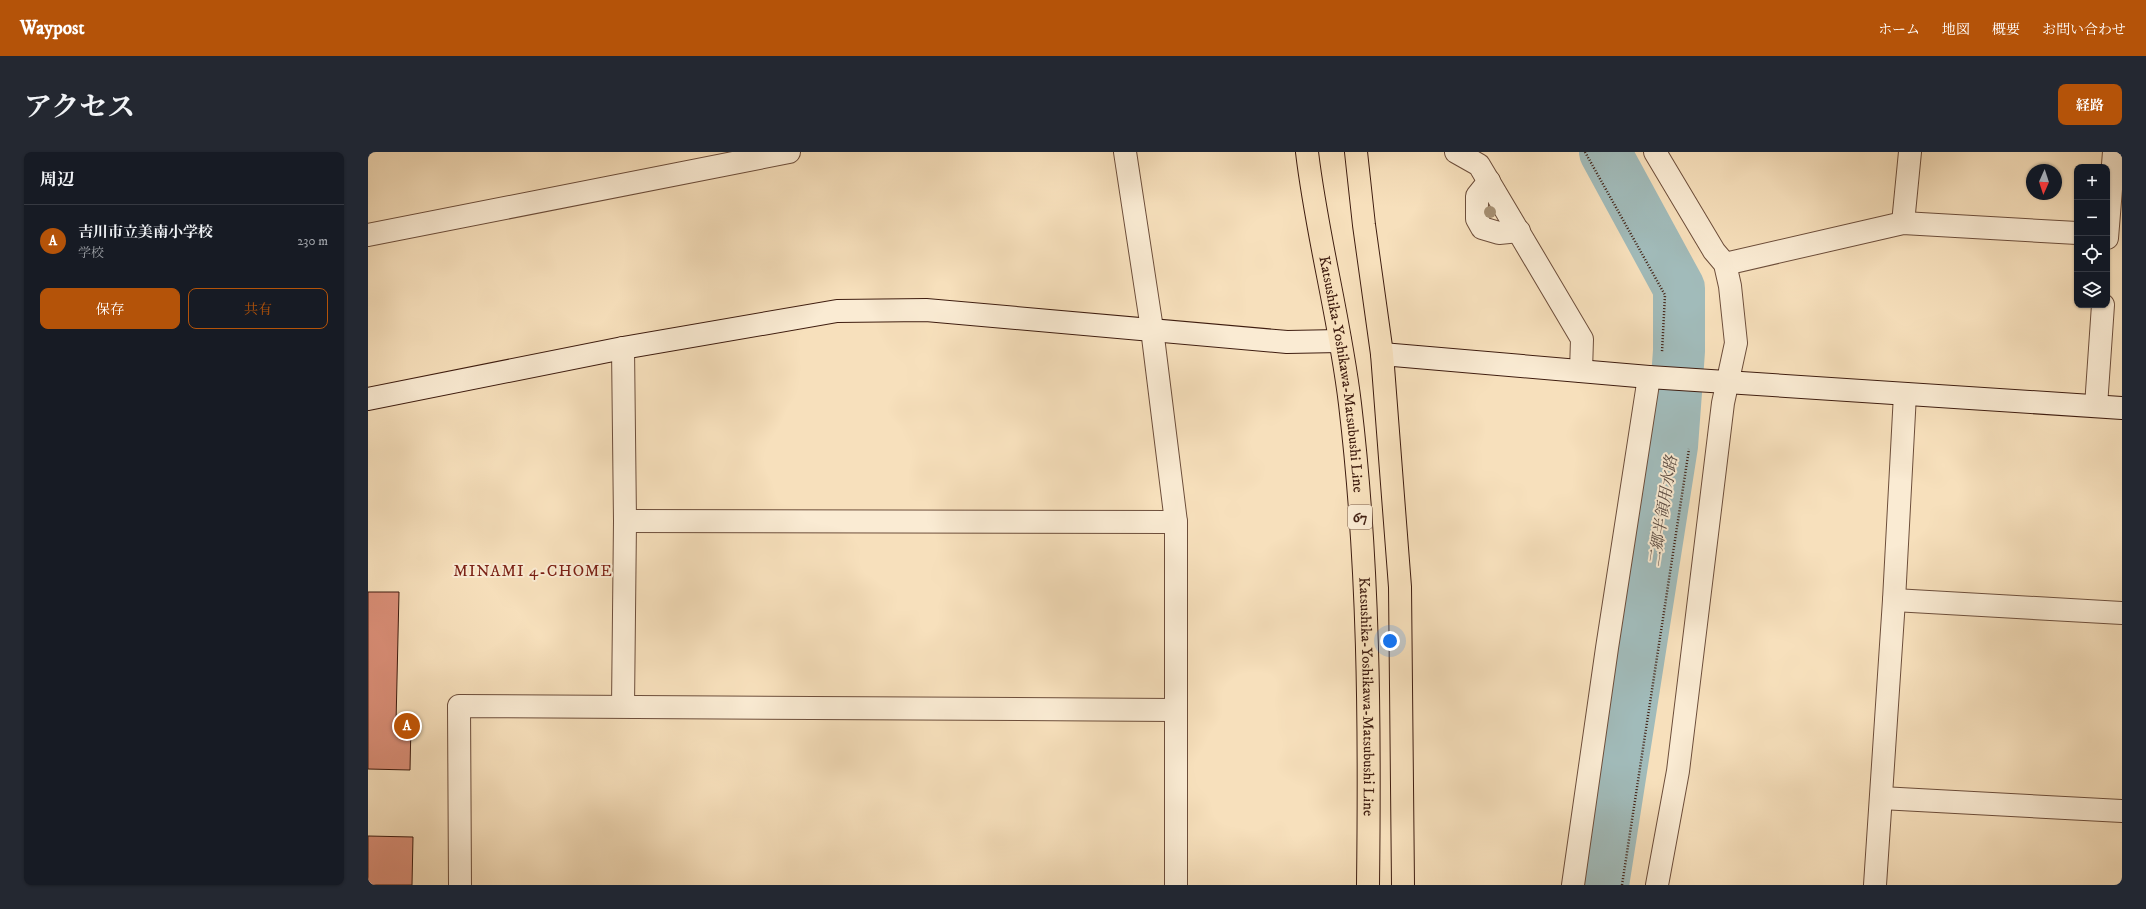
<!DOCTYPE html>
<html lang="ja">
<meta charset="utf-8">
<style>
:root{--surface:#171b24;--page:#242831;--text:#f1f3f6;--muted:#9ea1a6;--line:#363941;--accent:#b45309}
body{margin:0;font-family:"IM FELL DW Pica","Noto Serif JP",serif;background:var(--page);color:var(--text)}
.controls{position:absolute;right:12px;top:12px;display:grid;overflow:hidden;border-radius:8px;box-shadow:0 1px 3px #0004}
.controls button{width:36px;height:36px;display:grid;place-items:center;padding:0;border:0;border-bottom:1px solid var(--line);background:var(--surface);color:var(--text);font:20px sans-serif}
.compass{position:absolute;left:1658px;top:12px;width:36px;height:36px;border-radius:50%;background:var(--surface);box-shadow:0 1px 3px #0004;rotate:183deg}
.you{position:absolute;left:1022px;top:489px;width:14px;height:14px;margin:-10px;border:3px solid #fff;border-radius:50%;background:#1a73e8;box-shadow:0 0 0 6px #1a73e833}
.badge{display:grid;place-items:center;width:26px;height:26px;border-radius:50%;background:var(--accent);color:#fff;font-size:13px;font-weight:700}
.pin{position:absolute;translate:-50% -50%;border:2px solid #fff;box-shadow:0 1px 4px #0006}
.list{margin:0;padding:0;list-style:none}
h2{display:flex;justify-content:space-between;align-items:center;height:52px;margin:0;padding:0 16px;font-size:17px}
h2 small{font-size:13px;font-weight:400;color:var(--muted)}
.list li{display:grid;grid-template-columns:26px 1fr auto;gap:12px;align-items:center;box-sizing:border-box;height:72px;padding:0 16px;border-top:1px solid var(--line)}
.list b{display:block;font-size:15px;white-space:nowrap}
.list p{margin:0;font-size:13px;white-space:nowrap;color:var(--muted)}
.list em{font-size:13px;font-style:normal;color:var(--muted)}
.actions{display:flex;gap:8px;padding:12px 16px}
.actions a{flex:1;padding:9px 0;border:1px solid var(--accent);border-radius:8px;text-align:center;font-size:14px;color:var(--accent)}
.actions .main{background:var(--accent);color:#fff}
.icon{flex:none;width:22px;height:22px;fill:none;stroke:currentColor;stroke-width:2;stroke-linecap:round;stroke-linejoin:round}
.map{position:relative;flex:none;width:1754px;height:733px;overflow:hidden;border-radius:8px}
header{display:flex;align-items:center;gap:24px;box-sizing:border-box;height:56px;padding:0 20px;background:var(--accent);color:#fff}
header strong{font-size:19px}
nav{display:flex;gap:22px;margin-inline-start:auto;font-size:14px}
.intro{display:flex;align-items:center;justify-content:space-between;box-sizing:border-box;height:96px;padding:0 24px}
h1{margin:0;font-size:28px}
.button{padding:10px 18px;border-radius:8px;background:var(--accent);color:#fff;font-size:14px;font-weight:700}
main{display:flex;gap:24px;padding:0 24px}
aside{flex:1;background:var(--surface);border-radius:8px;box-shadow:0 1px 3px #0004}
.map>svg:first-child{display:block}
.lines{fill:none;stroke-linecap:round;stroke-linejoin:round}
.river{stroke:#a1bbba;stroke-width:52}
.building{fill:#da8f78;stroke:#3f1d10}
.street-casing{stroke:#6d4e3b;stroke-width:24}
.secondary-casing{stroke:#3f1d10;stroke-width:24}
.primary-casing{stroke:#3f1d10;stroke-width:24}
.path{stroke:#3f1d10;stroke-width:2.5;stroke-dasharray:1 2;stroke-linecap:butt}
.street{stroke:#faebd3;stroke-width:22}
.secondary{stroke:#faebd3;stroke-width:22}
.primary{stroke:#f7e0bc;stroke-width:22}
.tree{fill:#a69073}
.labels{text-anchor:middle;stroke-width:4;stroke-linejoin:round;paint-order:stroke}
.shield{fill:#faebd3;stroke:#775b4a;stroke-width:1}
.shield-label{font-size:14px;font-weight:bold;fill:#3f1d10}
.street-label{font-size:15px;fill:#3f1d10;stroke:#faebd3}
.water-label{font-size:16px;font-style:italic;fill:#5c4c43;stroke:#faebd3}
.neighbourhood-label{font-size:16px;letter-spacing:1px;fill:#7a1f14;stroke:#faebd3}
</style>
<header>
<strong>Waypost</strong>
<nav><a>ホーム</a><a>地図</a><a>概要</a><a>お問い合わせ</a></nav>
</header>
<div class="intro"><h1>アクセス</h1><a class="button">経路</a></div>
<main>
<aside>
<h2>周辺<small></small></h2>
<ul class="list">
<li><span class="badge">A</span><div><b>吉川市立美南小学校</b><p>学校</p></div><em>230 m</em></li>
</ul>
<div class="actions"><a class="main">保存</a><a>共有</a></div>
</aside>
<div class="map">
<svg width="1754" height="733" viewBox="0 0 1754 733">
<rect width="100%" height="100%" fill="#f7e0bc"/>
<filter id="stains"><feTurbulence type="fractalNoise" baseFrequency=".005" numOctaves="4"/><feColorMatrix values="0 0 0 0 .2 0 0 0 0 .09 0 0 0 0 .02 0 0 0 .5 -.17"/></filter>
<radialGradient id="worn" r=".72"><stop offset=".6" stop-color="#630" stop-opacity="0"/><stop offset="1" stop-color="#630" stop-opacity=".3"/></radialGradient>
<g class="lines">
<polyline class="river" points="1235,733 1304,294 1311,199 1311,136 1237,0"/>
</g>
<g class="building">
<polygon points="0,440 31,440 28,571 43,572 42,618 0,617"/>
<polygon points="0,684 45,685 44,733 0,733"/>
</g>
<g class="lines">
<g class="street-casing">
<g id="street">
<polyline points="757,0 784,177 808,370 808,733"/>
<polyline points="1088,0 1111,13 1214,187 1213,219"/>
<polyline points="1287,0 1346,99 1357,112 1362,134 1368,191 1355,251 1310,619 1289,733"/>
<polyline points="1121,29 1109,44 1109,67 1114,76 1131,81 1151,79"/>
<polyline points="1535,71 1542,0"/>
<polyline points="0,83 421,0"/>
<polyline points="1739,86 1746,0"/>
<polyline points="1357,112 1535,71 1709,81"/>
<polyline points="255,196 257,369 255,554"/>
<polyline points="1728,254 1735,153"/>
<polyline points="257,369 808,370"/>
<polyline points="1526,448 1754,461"/>
<polyline points="1513,646 1754,659"/>
<polyline points="92,733 91,554 807,558"/>
<polyline points="1205,733 1239,496 1281,225"/>
<polyline points="1507,733 1526,448 1537,242"/>
</g>
</g>
<g class="secondary-casing">
<g id="secondary">
<polyline points="1014,202 1281,225 1754,256"/>
<polyline points="0,247 255,196 469,159 558,158 919,190 972,189"/>
</g>
</g>
<g class="primary-casing">
<g id="primary">
<path id="s1" d="M939,0C949,85 972,167 982,252C1001,412 1002,572 1000,733"/>
<polyline points="988,0 996,73 1014,202 1032,435 1035,733"/>
</g>
</g>
<g class="path">
<polyline points="1217,0 1297,143 1294,200"/>
<polyline points="1254,733 1321,297"/>
</g>
<use href="#street" class="street"/>
<use href="#secondary" class="secondary"/>
<use href="#primary" class="primary"/>
</g>
<circle class="tree" cx="1122" cy="60" r="6"/>
<g class="labels">
<rect class="shield" x="980" y="353" width="24" height="24" rx="3"/>
<g class="shield-label">
<text x="992" y="370">67</text>
</g>
<g class="street-label">
<text dy="5" stroke="none"><textPath href="#s1" startOffset="225">Katsushika-Yoshikawa-Matsubushi Line</textPath></text>
<text dy="5" stroke="none"><textPath href="#s1" startOffset="549">Katsushika-Yoshikawa-Matsubushi Line</textPath></text>
</g>
<g class="water-label">
<text transform="translate(1294 359) rotate(-81)" y="6">二郷半領用水路</text>
</g>
<g class="neighbourhood-label">
<text x="165" y="424">MINAMI 4-CHOME</text>
</g>
</g>
<rect width="100%" height="100%" filter="url(#stains)"/>
<rect width="100%" height="100%" fill="url(#worn)"/>
</svg>
<div class="controls">
<button>+</button>
<button>−</button>
<button><svg class="icon" aria-label="locate" viewBox="0 0 24 24"><circle cx="12" cy="12" r="6"/><path d="M12 2v4M12 18v4M2 12h4M18 12h4"/></svg></button>
<button><svg class="icon" aria-label="layers" viewBox="0 0 24 24"><path d="M12 4l9 5-9 5-9-5zM3 14l9 5 9-5"/></svg></button>
</div>
<svg class="compass" viewBox="-18 -18 36 36"><path d="M0-13l5 13h-10z" fill="#e53935"/><path d="M0 13l5-13h-10z" fill="#9ea1a6"/></svg>
<div class="you"></div>
<div class="pin badge" style="left:39px;top:574px">A</div>
</div>
</main>
